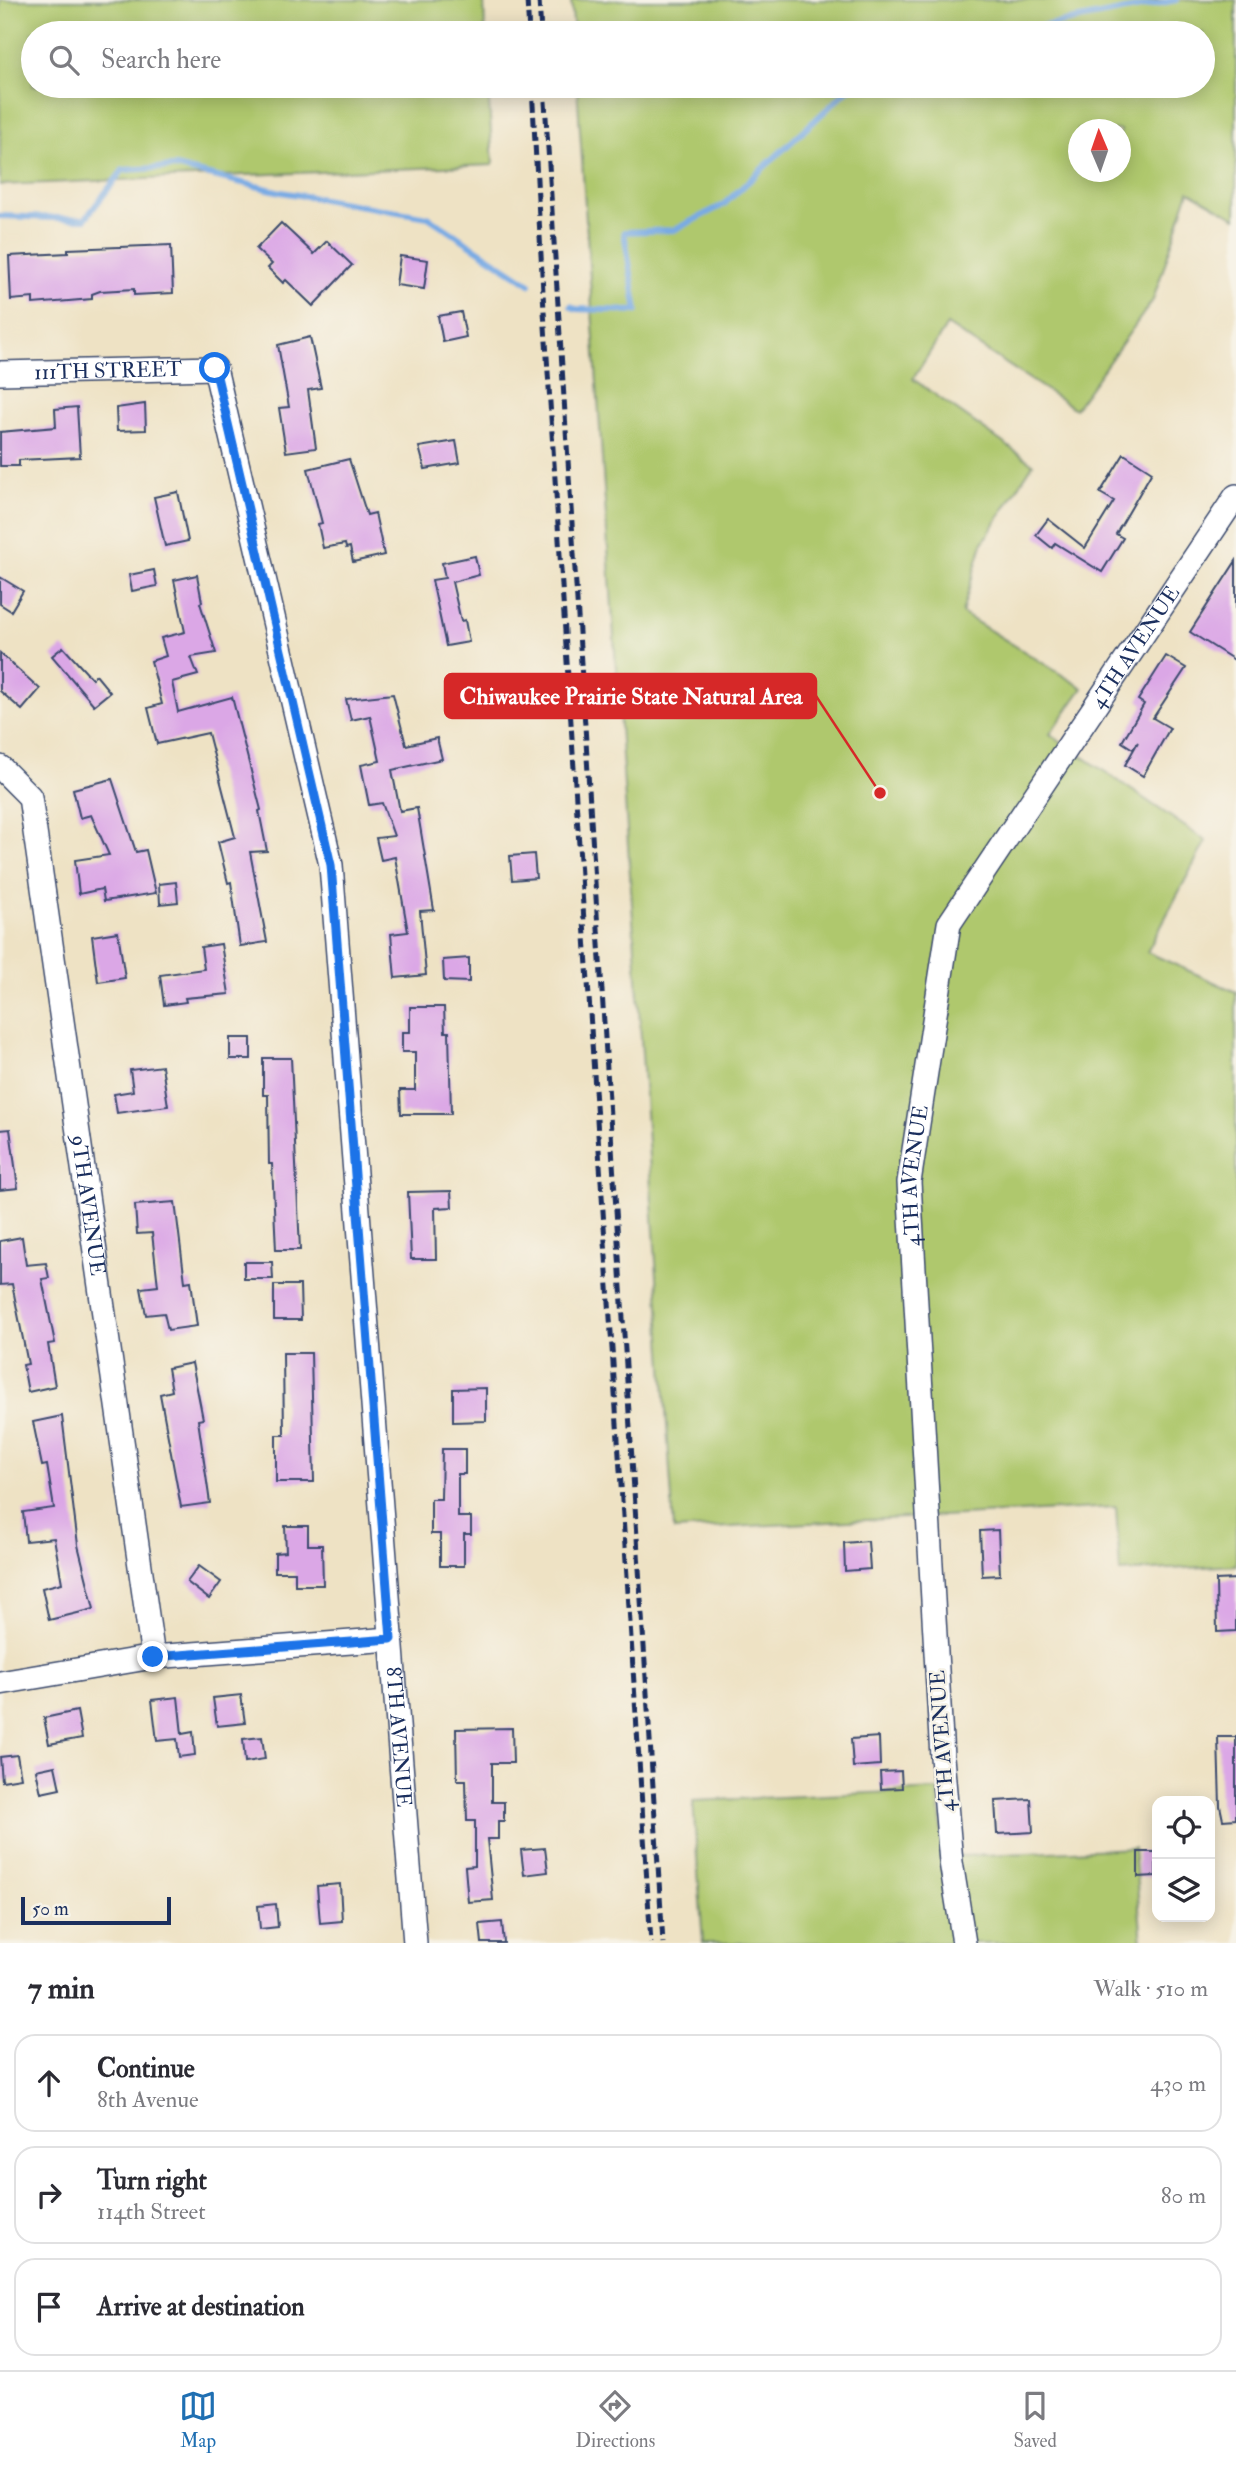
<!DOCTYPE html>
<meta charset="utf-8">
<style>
:root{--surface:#fff;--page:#f7f7f7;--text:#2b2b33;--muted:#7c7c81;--line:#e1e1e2;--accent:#1f6fb2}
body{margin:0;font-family:"IM FELL Double Pica",serif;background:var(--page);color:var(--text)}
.controls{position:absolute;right:21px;bottom:21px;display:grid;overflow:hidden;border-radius:14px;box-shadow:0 4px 18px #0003}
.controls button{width:63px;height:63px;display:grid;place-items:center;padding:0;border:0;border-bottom:2px solid var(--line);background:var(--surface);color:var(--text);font:35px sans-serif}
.compass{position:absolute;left:1068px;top:119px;width:63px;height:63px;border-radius:50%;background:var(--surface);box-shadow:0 4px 18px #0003;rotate:358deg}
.scale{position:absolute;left:21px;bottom:18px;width:150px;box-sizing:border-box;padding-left:7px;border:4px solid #1b2f5e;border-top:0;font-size:19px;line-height:24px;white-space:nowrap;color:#1b2f5e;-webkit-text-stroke:5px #f7f3e8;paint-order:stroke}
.stop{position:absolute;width:21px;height:21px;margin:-16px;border:5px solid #1a73e8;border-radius:50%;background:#fff}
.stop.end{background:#1a73e8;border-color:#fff;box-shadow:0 2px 7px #0008}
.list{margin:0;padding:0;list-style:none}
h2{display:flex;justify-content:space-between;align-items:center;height:91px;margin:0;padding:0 28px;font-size:30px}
h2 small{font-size:23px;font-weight:400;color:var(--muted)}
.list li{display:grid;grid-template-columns:46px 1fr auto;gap:21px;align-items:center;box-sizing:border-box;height:98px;margin:0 14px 14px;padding:0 14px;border:2px solid var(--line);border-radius:21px}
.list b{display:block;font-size:26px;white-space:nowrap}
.list p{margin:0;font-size:23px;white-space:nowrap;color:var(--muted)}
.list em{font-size:23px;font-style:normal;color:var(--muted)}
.icon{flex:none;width:38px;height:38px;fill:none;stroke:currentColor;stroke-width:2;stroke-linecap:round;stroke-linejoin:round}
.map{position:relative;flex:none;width:1236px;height:1943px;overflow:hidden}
.search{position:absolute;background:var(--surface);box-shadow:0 4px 18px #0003;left:21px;right:21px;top:21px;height:77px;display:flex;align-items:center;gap:18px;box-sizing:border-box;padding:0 24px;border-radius:38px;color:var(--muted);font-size:26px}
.sheet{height:427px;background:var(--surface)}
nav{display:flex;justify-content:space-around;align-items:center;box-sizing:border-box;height:98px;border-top:2px solid var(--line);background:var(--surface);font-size:19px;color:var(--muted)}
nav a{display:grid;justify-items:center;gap:4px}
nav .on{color:var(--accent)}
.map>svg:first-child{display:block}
.green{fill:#afc86d;stroke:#657c66;stroke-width:2;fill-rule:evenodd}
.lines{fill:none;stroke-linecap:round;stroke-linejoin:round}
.stream{stroke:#78aae4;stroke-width:6}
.building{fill:#dba7e6}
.minor-casing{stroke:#3b4a6d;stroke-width:26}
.minor{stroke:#fff;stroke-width:23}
.rail{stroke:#1b2f5e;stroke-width:5;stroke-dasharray:10 5;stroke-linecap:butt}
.route{stroke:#1a73e8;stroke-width:9}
.labels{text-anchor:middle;stroke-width:5;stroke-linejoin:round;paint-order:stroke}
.street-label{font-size:21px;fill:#1b2f5e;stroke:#f7f3e8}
.leader{fill:none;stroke:#d62828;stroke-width:2.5}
.callout-dot{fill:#d62828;stroke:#f7f3e8;stroke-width:2.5}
.callout{fill:#d62828;stroke:#d62828;stroke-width:2.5}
.callout-label{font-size:23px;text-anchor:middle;font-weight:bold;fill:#fff}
</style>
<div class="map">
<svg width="1236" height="1943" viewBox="0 0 1236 1943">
<rect width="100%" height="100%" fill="#f7f3e8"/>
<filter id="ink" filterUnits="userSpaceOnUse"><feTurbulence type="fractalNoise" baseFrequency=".0143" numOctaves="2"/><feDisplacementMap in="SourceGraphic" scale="14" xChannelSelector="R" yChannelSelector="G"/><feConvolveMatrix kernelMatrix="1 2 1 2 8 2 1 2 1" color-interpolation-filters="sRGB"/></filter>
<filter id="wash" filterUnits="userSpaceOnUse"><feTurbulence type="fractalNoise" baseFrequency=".00686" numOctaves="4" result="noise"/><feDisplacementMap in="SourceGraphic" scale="28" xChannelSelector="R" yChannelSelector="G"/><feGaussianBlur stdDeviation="1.57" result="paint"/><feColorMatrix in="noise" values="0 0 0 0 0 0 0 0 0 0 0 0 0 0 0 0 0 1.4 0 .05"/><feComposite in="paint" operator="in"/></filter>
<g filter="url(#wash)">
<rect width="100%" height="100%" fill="#eee2c4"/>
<g class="green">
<polygon points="0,0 484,0 485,33 33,33 33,86 488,86 493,165 0,185"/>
<path d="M571,0H1236V218L1189,191L1153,300L1075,409L947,325L913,379L1033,464L982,544L962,613L1083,688L1050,734L1206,841L1147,952L1236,992V1565L1120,1572L1116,1507L674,1530L577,86H1203V33H574ZM1078,130H1120V172H1078Z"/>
<polygon points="938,1790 944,1857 1134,1848 1142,1943 703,1943 693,1801"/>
</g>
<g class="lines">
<g class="stream">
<polyline points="1008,33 1176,0"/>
<polyline points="0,216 85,219 123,170 175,167 281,192 428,217 530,284"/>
<polyline points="571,306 576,309 637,311 624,232 674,230 723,205 852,86"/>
</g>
</g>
<g id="blocks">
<g class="building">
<polygon points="281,223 314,254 327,241 352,265 313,306 286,280 283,283 268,268 272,264 256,249"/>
<polygon points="171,245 173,293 134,295 134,289 100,291 92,294 92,299 33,304 33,298 11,300 9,256 68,253 68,249"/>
<polygon points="400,256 428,260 424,289 396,285"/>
<polygon points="461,312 466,337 443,342 438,316"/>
<polygon points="310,337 321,388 308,390 316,448 286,452 279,408 289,407 278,345"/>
<polygon points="145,404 146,430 117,431 116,408"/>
<polygon points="77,407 80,457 19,460 19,466 0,466 0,432 56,427 55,409"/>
<polygon points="456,441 460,463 425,469 419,447"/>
<polygon points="1124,454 1152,472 1116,534 1123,538 1102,572 1055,543 1052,548 1036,535 1048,519 1085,548 1114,501 1100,493"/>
<polygon points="349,459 367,515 375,513 384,555 353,562 350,547 346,548 345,544 323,548 318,524 322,523 308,469"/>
<polygon points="178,492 188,541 165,546 154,497"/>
<polygon points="475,556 479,575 452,582 461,621 465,620 469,642 446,646 432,580 445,578 442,563"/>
<polygon points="1236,561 1236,661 1190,632"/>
<polygon points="154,570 157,586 132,591 129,575"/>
<polygon points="197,575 202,602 200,603 216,653 191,657 198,675 172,682 178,712 232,697 261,810 259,811 267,851 250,852 267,942 240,946 231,882 228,883 218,842 235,837 208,733 157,744 148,708 162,704 151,661 166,656 161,638 185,632 174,580"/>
<polygon points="0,577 23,591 11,611 0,604"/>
<polygon points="63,647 92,679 96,675 110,692 94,705 52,656"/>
<polygon points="0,653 40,689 22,710 0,691"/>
<polygon points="1166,656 1186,668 1153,718 1170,728 1143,776 1125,765 1138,742 1133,749 1122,742 1144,704 1138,700"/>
<polygon points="393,694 406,745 437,738 442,759 392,770 400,811 417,808 434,910 420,911 426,975 395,978 391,934 408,932 395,857 381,860 376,838 394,836 382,803 369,805 361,765 380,761 370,716 351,720 346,699"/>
<polygon points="112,779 136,852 146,850 156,893 104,901 102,889 79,894 75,860 109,855 91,815 80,818 73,789"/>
<polygon points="534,854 536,878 512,880 510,856"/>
<polygon points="176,882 178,902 160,904 159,884"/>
<polygon points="118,932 125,978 98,982 92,936"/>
<polygon points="221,944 229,994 185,998 186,1002 164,1005 160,975 204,969 201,947"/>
<polygon points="469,958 469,982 444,981 443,960"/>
<polygon points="410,1007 444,1007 445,1032 449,1032 451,1114 401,1114 400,1090 415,1090 415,1052 402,1052 402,1032 410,1032"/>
<rect x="230" y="1038" width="21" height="21"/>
<polygon points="263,1058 291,1058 300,1250 276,1250 272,1164 269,1164 268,1095 263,1095"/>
<polygon points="162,1066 168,1106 117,1113 114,1094 133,1091 130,1070"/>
<polygon points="10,1129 18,1188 0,1190 0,1130"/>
<polygon points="451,1191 452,1207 435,1208 436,1259 411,1259 408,1192"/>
<polygon points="175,1202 185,1282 191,1281 197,1326 168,1330 164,1313 146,1315 141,1288 158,1286 152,1233 137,1234 135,1205"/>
<polygon points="22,1237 26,1265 46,1263 49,1278 42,1279 55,1343 48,1344 55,1386 28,1392 23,1365 28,1364 12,1284 0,1285 0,1241"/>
<polygon points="244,1262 272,1262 273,1279 244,1279"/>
<polygon points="274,1285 300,1285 301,1320 274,1320"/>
<polygon points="283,1353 311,1353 314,1482 276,1482 276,1435 284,1435"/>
<polygon points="192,1363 203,1419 198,1420 210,1503 181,1507 160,1394 172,1391 168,1368"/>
<polygon points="486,1388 486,1421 453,1422 453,1389"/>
<polygon points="62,1416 78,1545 94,1609 49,1620 42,1588 62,1583 54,1538 26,1541 23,1512 54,1508 47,1465 42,1466 33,1422"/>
<polygon points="442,1449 465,1449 465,1474 458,1474 458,1517 471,1517 471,1534 464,1534 464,1566 440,1566 440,1534 431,1534 431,1499 441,1499"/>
<polygon points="285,1526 308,1526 308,1545 322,1545 323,1585 295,1585 295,1572 275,1572 275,1553 286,1552"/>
<polygon points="998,1530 1000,1575 982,1576 980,1531"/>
<polygon points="868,1541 870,1569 845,1571 844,1543"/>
<polygon points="199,1566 221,1582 209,1599 187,1582"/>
<polygon points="1236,1579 1236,1631 1217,1632 1216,1580"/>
<polygon points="241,1695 245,1723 217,1726 213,1698"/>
<polygon points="178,1697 182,1734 193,1732 195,1755 179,1757 177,1739 157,1741 152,1700"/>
<polygon points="77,1711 82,1738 49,1744 44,1718"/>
<polygon points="512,1728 513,1763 492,1763 492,1802 504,1802 504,1821 498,1821 498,1839 487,1839 493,1900 468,1902 465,1867 475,1866 475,1821 467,1821 466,1780 457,1780 456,1729"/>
<polygon points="262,1737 265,1759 245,1762 243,1739"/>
<polygon points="879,1737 880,1765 853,1767 851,1739"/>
<polygon points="1218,1737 1236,1737 1236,1819 1223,1820 1220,1806"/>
<polygon points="17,1755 21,1778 2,1781 0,1757"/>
<polygon points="55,1766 60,1789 41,1793 36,1770"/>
<polygon points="901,1771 902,1788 881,1789 880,1772"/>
<polygon points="1031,1799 1033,1832 997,1834 995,1801"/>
<polygon points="545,1848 548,1872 524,1875 521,1850"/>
<polygon points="1138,1852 1156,1852 1156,1876 1138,1877"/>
<polygon points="340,1884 342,1921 320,1923 317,1886"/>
<polygon points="276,1904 278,1927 260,1929 258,1906"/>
<polygon points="502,1922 504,1943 482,1943 480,1924"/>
</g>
</g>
</g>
<g filter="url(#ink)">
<use href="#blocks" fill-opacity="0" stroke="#3b4a6d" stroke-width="2"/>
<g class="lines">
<g class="minor-casing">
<g id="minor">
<path id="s1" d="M0,373L215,368L331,865L415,1943"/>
<path id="s2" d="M0,767L30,797L153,1657"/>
<polyline points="0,1683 153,1657 391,1639"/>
<path id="s3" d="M964,1943L951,1862L942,1757L909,1182L949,924L1236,496"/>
</g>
</g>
<use href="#minor" class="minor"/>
<g class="rail">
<polyline points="527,0 529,33"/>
<polyline points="539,0 541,33"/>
<polyline points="532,86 544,311 651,1943"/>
<polyline points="544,86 663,1943"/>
</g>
</g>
</g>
<g class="lines" filter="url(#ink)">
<polyline class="route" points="153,1657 391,1639 331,865 215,368"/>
</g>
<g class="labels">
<g class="street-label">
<text dy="7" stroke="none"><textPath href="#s1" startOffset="108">111TH STREET</textPath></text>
<text dy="7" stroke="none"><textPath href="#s3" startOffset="1358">4TH AVENUE</textPath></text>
<text dy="7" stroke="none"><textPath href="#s3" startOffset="770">4TH AVENUE</textPath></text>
<text dy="7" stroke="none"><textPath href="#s2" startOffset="455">9TH AVENUE</textPath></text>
<text dy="7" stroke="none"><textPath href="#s1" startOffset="1600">8TH AVENUE</textPath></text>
<text transform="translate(942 1741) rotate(-94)" y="7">4TH AVENUE</text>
</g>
</g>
<path class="leader" d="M880 793L816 696"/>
<circle class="callout-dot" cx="880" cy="793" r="7"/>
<rect class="callout" x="445" y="674" width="371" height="44" rx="7"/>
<g class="callout-label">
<text x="631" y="704">Chiwaukee Prairie State Natural Area</text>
</g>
</svg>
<div class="controls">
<button><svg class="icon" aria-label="locate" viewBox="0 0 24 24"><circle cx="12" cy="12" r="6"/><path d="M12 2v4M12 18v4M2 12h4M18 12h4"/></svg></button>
<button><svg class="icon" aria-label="layers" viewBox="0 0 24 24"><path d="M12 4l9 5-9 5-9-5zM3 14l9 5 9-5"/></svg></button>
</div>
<svg class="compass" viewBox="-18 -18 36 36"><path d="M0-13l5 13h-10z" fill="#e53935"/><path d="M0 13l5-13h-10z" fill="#7c7c81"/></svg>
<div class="scale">50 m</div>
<div class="stop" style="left:215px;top:368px"></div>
<div class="stop end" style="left:153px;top:1657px"></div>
<div class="search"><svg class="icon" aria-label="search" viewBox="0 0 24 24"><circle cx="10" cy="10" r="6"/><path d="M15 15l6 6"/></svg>Search here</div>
</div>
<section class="sheet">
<h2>7 min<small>Walk · 510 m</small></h2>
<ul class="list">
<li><svg class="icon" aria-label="ahead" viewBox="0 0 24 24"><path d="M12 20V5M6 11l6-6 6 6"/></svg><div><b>Continue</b><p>8th Avenue</p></div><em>430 m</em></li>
<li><svg class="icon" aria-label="right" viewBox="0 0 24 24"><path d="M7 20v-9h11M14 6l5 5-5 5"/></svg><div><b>Turn right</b><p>114th Street</p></div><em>80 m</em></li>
<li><svg class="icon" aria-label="arrive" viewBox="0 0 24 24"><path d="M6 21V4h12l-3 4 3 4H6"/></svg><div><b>Arrive at destination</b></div></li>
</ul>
</section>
<nav>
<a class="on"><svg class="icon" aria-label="map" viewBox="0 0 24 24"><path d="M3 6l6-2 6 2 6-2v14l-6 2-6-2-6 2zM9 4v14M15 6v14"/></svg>Map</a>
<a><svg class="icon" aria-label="directions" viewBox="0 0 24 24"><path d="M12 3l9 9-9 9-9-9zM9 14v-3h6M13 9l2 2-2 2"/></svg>Directions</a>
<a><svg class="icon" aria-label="saved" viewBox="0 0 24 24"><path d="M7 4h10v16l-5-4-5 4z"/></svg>Saved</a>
</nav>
